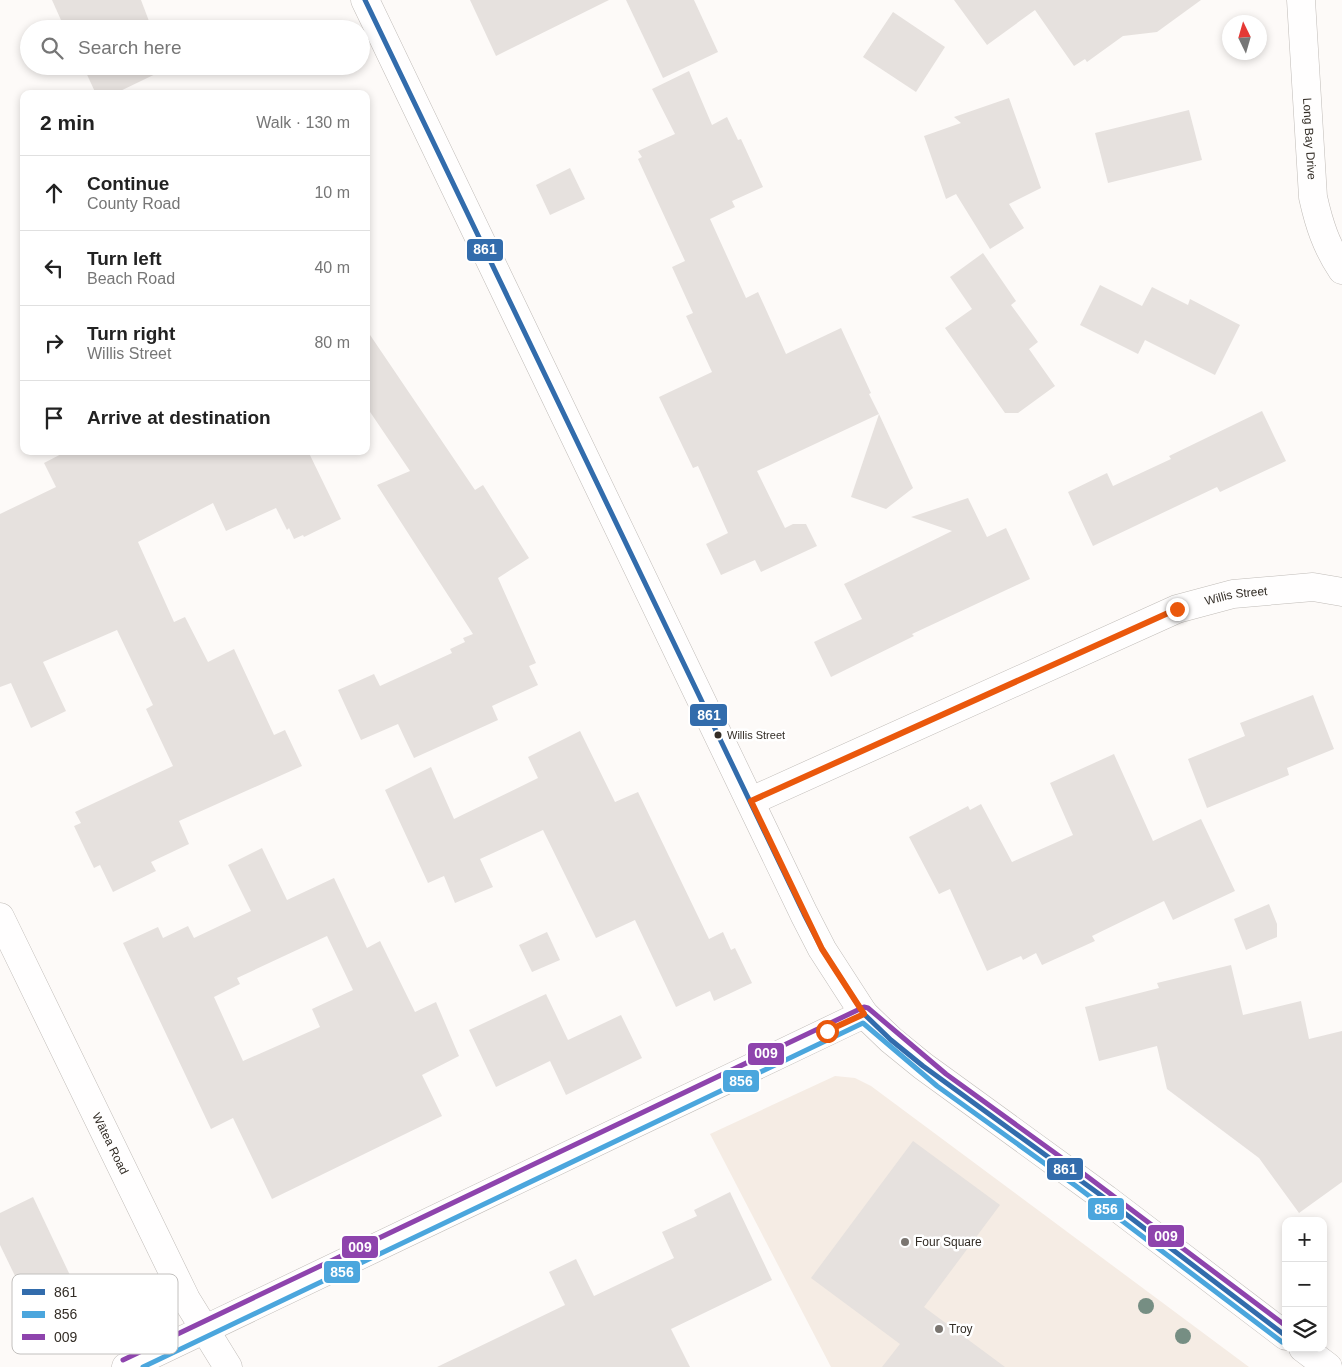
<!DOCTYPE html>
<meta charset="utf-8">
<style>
:root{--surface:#fff;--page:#f6f6f6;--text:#222;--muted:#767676;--line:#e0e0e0}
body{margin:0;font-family:Arial,sans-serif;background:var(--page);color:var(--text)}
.controls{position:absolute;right:15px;bottom:15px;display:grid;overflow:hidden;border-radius:10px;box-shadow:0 2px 8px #0003}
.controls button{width:45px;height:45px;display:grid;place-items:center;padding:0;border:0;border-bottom:1px solid var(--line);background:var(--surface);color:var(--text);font:25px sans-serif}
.compass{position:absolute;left:1222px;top:15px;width:45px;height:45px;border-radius:50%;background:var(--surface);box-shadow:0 2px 8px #0003;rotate:355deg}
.stop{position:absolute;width:15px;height:15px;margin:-11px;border:4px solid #ea580c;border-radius:50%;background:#fff}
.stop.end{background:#ea580c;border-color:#fff;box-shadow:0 1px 5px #0008}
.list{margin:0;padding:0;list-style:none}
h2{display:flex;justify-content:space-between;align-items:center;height:65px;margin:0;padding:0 20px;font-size:21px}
h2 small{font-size:16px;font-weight:400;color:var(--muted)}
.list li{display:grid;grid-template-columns:32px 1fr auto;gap:15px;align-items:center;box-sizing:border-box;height:75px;padding:0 20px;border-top:1px solid var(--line)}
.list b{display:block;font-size:19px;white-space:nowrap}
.list p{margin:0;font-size:16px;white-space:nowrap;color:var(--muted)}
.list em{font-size:16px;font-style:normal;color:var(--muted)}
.icon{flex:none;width:28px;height:28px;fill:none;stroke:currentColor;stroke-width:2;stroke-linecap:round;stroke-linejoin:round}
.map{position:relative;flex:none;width:1342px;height:1367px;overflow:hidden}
.search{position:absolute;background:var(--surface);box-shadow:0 2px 8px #0003;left:20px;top:20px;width:350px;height:55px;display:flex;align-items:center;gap:12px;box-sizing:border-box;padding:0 18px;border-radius:28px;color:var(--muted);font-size:19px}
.panel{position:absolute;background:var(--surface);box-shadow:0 2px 8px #0003;left:20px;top:90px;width:350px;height:365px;border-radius:10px}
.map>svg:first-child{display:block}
.built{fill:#f5ece4}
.building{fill:#e6e1de;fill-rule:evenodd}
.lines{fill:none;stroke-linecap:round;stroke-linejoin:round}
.minor-casing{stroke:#c0bcb8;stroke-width:29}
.major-casing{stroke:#c0bcb8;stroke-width:29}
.minor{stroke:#fffefe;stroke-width:28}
.major{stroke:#fffefe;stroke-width:28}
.bus-1-casing{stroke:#fff;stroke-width:9}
.bus-2-casing{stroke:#fff;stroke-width:9}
.bus-3-casing{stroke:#fff;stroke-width:9}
.bus-1{stroke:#326cac;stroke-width:5}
.bus-2{stroke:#4ba6dd;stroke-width:5}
.bus-3{stroke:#8e44ad;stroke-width:5}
.tree{fill:#768e83}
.route{stroke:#ea580c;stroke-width:6}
.bus-dot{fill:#332d26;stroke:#fff;stroke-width:2}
.poi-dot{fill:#7a7570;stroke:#fff;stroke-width:2}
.labels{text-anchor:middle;stroke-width:5;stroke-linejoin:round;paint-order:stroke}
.bus-label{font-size:11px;fill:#332d26;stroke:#fff;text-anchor:start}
.street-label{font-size:12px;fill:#332d26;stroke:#fff}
.poi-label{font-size:12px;fill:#332d26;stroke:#fff;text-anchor:start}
.key{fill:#fff;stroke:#c2c0be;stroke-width:1}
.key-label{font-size:14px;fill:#332d26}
.line-badge{stroke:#fff;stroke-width:2}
.badge-label{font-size:14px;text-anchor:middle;font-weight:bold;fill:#fff}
</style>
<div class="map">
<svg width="1342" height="1367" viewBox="0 0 1342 1367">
<rect width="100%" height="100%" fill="#fdfaf8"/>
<polygon class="built" points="835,1076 855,1078 871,1086 1249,1367 831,1367 710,1134"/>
<g class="building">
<polygon points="52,0 141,0 152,29 65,29"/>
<polygon points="470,0 609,0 496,56"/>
<polygon points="626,0 694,0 718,52 663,78"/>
<polygon points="954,0 1201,0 1157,32 1123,36 1087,62 1085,59 1074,66 1035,10 987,45"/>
<polygon points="893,12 945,47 916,92 863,57"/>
<polygon points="83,66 167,66 168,68 114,94 96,94"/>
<polygon points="689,71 712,125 727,117 738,140 741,139 763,187 732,201 735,207 710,219 746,298 758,292 786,354 841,328 871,393 869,394 879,414 757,471 785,528 793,524 806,524 817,546 761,572 755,560 721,575 706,544 728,533 698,466 693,468 659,397 712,372 686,316 693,313 672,267 685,261 638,159 642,157 638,151 675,134 652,89"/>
<polygon points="1009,98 1041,188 1009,204 1024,228 990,249 956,194 946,199 924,136 961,123 954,117"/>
<polygon points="1189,110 1202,160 1108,183 1095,133"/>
<polygon points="570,168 585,199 550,215 536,185"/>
<polygon points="983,253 1016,301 1011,305 1038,342 1029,349 1055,386 1018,413 1005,413 945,328 972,309 950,277"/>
<polygon points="1100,285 1142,306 1152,287 1188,305 1190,299 1240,325 1215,375 1145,340 1138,354 1080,325"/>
<polygon points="366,329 475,490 483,485 529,558 498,578 536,663 529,666 538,685 492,706 498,720 414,758 398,724 361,740 338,690 374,674 380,686 452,653 450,649 465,642 463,638 473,634 377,485 410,471 366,406"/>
<polygon points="1262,411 1286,461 1220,492 1217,487 1093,546 1068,492 1107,473 1113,486 1171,459 1169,456"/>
<polygon points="879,414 913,488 886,509 851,497"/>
<polygon points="67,451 308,451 341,519 304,537 303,535 294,539 289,528 287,530 276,508 226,531 213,503 138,542 174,622 185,617 208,662 234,649 274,735 285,730 302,766 179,821 189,844 151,862 156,871 113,892 100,865 94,868 74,826 81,823 75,812 173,766 146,709 153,705 117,630 43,662 66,711 31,728 11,683 0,687 0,514 56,487 44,463"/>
<polygon points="968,498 987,537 1006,528 1030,579 912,634 914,636 831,677 814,642 862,619 844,584 952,531 911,517"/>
<polygon points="1313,695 1334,749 1287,768 1289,775 1207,808 1188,759 1245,736 1240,723"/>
<polygon points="580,731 615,802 638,792 709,939 723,932 731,950 735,948 752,983 714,1001 710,991 676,1007 635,920 596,938 543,830 480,859 493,887 455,903 444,876 428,883 385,790 431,767 454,819 538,778 528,757"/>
<polygon points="1114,754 1153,841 1201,819 1235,891 1173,920 1164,901 1092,936 1095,941 1042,965 1036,953 1023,960 1021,956 987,971 950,889 939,894 909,837 968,806 970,810 981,804 1012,862 1073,835 1050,783"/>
<path d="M262,848L287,900L334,878L367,948L380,941L415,1012L436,1002L459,1056L422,1075L442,1116L272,1199L233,1118L211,1129L123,943L158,927L163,938L188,926L194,938L251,911L228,865ZM327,936L353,990L312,1009L320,1027L243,1061L214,997L240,984L237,978Z"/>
<polygon points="1269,904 1277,924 1277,937 1246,950 1234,919"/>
<polygon points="547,932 560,960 532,972 519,945"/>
<polygon points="1231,965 1243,1015 1301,1001 1309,1039 1342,1031 1342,1182 1299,1213 1259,1158 1167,1089 1157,1046 1099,1061 1085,1007 1159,988 1157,983"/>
<polygon points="546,994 568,1040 621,1015 642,1058 566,1095 550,1061 496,1087 469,1030"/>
<polygon points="913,1141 1000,1205 924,1307 1005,1367 882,1367 900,1344 811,1278"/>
<polygon points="730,1192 772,1280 671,1329 690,1367 437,1367 565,1305 549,1272 576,1259 594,1296 674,1258 662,1232 697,1216 694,1210"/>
<polygon points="33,1197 77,1290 32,1311 0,1245 0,1213"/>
</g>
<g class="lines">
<g class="minor-casing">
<g id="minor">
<path id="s1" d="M1301,0L1313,197C1319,224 1326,246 1342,270"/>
<path id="s2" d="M751,801L1177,609L1233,594L1313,587L1342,592"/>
<path id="s3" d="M0,917L186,1299L228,1367"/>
<polyline points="126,1367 864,1014"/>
</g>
</g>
<g class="major-casing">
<g id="major">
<polyline points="365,0 804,914 822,949 864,1014 891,1040 923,1066 1106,1199 1286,1336"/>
<polyline points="1303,1348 1328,1367"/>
</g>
</g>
<use href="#minor" class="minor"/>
<use href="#major" class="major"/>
<g class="bus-1-casing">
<polyline id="bus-1" points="365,0 804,914 822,949 864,1014 891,1040 923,1066 1106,1199 1286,1336"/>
</g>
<g class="bus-2-casing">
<polyline id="bus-2" points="143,1367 863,1023 937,1086 1076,1186 1282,1342"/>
</g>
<g class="bus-3-casing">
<polyline id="bus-3" points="123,1360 864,1007 868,1008 946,1074 1084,1174 1286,1326"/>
</g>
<use href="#bus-1" class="bus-1"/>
<use href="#bus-2" class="bus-2"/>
<use href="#bus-3" class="bus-3"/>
</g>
<g class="tree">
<circle cx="1146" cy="1306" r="8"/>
<circle cx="1183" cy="1336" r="8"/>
</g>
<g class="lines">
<polyline class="route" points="827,1031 864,1014 822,949 751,801 1177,609"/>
</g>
<circle class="bus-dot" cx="718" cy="735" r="4.5"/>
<g class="poi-dot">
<circle cx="905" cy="1242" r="5"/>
<circle cx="939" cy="1329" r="5"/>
</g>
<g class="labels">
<g class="bus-label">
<text x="727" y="739">Willis Street</text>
</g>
<g class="street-label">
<text dy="4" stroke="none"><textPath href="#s1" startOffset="139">Long Bay Drive</textPath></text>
<text dy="4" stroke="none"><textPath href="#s2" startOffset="528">Willis Street</textPath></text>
<text dy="4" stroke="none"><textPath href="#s3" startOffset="252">Wātea Road</textPath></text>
</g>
<g class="poi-label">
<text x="915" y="1246">Four Square</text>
<text x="949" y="1333">Troy</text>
</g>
</g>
<rect x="12" y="1274" width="166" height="80" rx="8" class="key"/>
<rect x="22" y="1289" width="23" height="6" fill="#326cac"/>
<rect x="22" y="1311" width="23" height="7" fill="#4ba6dd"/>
<rect x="22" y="1334" width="23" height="6" fill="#8e44ad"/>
<g class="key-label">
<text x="54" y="1297">861</text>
<text x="54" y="1319">856</text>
<text x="54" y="1342">009</text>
</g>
<g class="line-badge">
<rect x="466" y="238" width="38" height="24" rx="5" fill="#326cac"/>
<rect x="689" y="703" width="39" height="24" rx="5" fill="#326cac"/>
<rect x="747" y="1042" width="38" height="24" rx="5" fill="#8e44ad"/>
<rect x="722" y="1069" width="38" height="24" rx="5" fill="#4ba6dd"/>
<rect x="1046" y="1157" width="38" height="24" rx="5" fill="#326cac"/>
<rect x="1087" y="1197" width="38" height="24" rx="5" fill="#4ba6dd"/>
<rect x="1147" y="1224" width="38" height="24" rx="5" fill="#8e44ad"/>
<rect x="341" y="1235" width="38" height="24" rx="5" fill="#8e44ad"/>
<rect x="323" y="1260" width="38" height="24" rx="5" fill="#4ba6dd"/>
</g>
<g class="badge-label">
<text x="485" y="254">861</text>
<text x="709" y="720">861</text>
<text x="766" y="1058">009</text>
<text x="741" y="1086">856</text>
<text x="1065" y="1174">861</text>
<text x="1106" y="1214">856</text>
<text x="1166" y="1241">009</text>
<text x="360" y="1252">009</text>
<text x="342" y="1277">856</text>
</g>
</svg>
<div class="controls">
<button>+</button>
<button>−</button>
<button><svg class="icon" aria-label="layers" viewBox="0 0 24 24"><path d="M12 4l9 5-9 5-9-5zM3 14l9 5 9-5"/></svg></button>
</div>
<svg class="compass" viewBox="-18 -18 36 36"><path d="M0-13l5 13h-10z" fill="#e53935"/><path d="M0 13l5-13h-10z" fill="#767676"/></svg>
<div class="stop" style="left:827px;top:1031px"></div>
<div class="stop end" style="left:1177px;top:609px"></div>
<div class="search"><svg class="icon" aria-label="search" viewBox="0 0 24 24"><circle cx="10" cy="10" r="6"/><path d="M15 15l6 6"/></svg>Search here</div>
<section class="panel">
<h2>2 min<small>Walk · 130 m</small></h2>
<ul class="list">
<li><svg class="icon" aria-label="ahead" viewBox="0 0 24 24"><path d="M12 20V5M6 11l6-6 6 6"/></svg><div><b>Continue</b><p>County Road</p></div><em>10 m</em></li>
<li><svg class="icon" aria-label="left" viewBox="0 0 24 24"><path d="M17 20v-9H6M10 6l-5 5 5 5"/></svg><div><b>Turn left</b><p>Beach Road</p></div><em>40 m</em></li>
<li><svg class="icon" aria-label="right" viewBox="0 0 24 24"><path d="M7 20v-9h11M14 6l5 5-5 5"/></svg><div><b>Turn right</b><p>Willis Street</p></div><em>80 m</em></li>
<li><svg class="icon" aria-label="arrive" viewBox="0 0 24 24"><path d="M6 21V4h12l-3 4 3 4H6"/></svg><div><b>Arrive at destination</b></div></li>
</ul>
</section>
</div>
